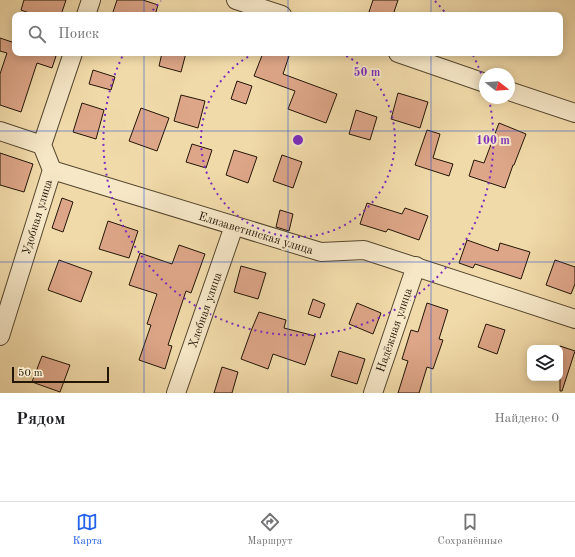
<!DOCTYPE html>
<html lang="ru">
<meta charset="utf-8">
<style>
:root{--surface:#fff;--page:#f2f2f2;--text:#202124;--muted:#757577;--line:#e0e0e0;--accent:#2563eb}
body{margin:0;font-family:"Old Standard TT",serif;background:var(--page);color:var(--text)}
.controls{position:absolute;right:12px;bottom:12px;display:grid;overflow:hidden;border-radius:8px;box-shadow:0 2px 10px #0003}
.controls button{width:36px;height:36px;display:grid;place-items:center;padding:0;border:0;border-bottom:1px solid var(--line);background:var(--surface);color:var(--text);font:20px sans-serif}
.compass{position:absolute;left:479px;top:68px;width:36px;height:36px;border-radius:50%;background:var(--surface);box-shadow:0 2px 10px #0003;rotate:107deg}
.scale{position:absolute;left:12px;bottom:10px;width:97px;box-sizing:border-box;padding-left:4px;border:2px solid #231606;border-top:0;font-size:11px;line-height:14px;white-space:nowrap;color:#231606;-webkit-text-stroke:3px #f6e7c7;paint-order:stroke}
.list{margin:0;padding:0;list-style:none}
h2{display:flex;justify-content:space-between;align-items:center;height:52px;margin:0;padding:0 16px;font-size:17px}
h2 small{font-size:13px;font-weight:400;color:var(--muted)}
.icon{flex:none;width:22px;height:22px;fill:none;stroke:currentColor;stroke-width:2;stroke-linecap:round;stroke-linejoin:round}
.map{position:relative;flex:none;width:575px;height:393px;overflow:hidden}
.search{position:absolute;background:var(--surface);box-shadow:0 2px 10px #0003;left:12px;right:12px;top:12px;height:44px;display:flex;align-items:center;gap:10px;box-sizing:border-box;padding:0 14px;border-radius:8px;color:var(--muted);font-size:15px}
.sheet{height:108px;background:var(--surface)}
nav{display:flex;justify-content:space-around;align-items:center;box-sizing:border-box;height:56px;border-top:1px solid var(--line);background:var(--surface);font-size:11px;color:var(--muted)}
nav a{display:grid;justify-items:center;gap:2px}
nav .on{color:var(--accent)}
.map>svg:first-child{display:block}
.building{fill:#dda688;stroke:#231606}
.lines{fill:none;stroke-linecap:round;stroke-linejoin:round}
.minor-casing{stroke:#56472f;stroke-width:20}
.minor{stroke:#f6e7c7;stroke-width:18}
.grid{fill:none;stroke:#1d4ed8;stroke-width:1;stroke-opacity:0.55}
.ring{fill:none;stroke:#7b2cbf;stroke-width:2;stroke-dasharray:2 4}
.labels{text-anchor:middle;stroke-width:4;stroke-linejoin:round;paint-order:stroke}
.street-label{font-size:12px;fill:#231606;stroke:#f6e7c7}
.centre{fill:#7b2cbf;stroke:#f6e7c7;stroke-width:2}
.ring-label{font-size:12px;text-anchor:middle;font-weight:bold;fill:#7b2cbf;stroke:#f6e7c7;stroke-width:4;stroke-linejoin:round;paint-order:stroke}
</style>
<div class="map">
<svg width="575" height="393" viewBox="0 0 575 393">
<rect width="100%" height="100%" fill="#f1daa9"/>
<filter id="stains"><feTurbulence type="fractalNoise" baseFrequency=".005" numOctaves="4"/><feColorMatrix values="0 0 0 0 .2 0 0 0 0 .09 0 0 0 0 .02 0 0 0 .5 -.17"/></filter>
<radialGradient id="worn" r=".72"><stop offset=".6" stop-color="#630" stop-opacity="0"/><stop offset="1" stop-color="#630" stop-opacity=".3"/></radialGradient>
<g class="building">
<polygon points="24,0 66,0 61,15 35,15 21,10"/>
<polygon points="117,0 143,0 158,5 155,15 112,15"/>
<polygon points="373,0 398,0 393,15 379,15 369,12"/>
<polygon points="0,38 15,43 15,53 48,53 56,56 52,68 37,63 21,112 0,105 0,74 7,53 0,51"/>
<polygon points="162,53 186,53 181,72 159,66"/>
<polygon points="263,53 290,53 283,74 337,94 326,123 288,109 295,91 254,76"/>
<polygon points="93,70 115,77 111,90 89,84"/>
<polygon points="237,81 252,86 246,104 231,99"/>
<polygon points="398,93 428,102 420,128 391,119"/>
<polygon points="181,95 205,101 198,128 174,121"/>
<polygon points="82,103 104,110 96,139 73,132"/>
<polygon points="141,108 169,118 157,151 129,141"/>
<polygon points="356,110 377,117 370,140 349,134"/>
<polygon points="499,123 526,134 514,165 513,165 505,188 469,176 474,160 484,163"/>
<polygon points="427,130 440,134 433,158 453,164 449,176 415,165"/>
<polygon points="192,144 212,150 206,168 186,162"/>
<polygon points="234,150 257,157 248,183 226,175"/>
<polygon points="0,153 33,164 24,192 0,185"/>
<polygon points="282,155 302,162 293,188 273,181"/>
<polygon points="62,198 73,202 63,232 52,228"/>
<polygon points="367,203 402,214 405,208 428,216 419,240 388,229 386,232 360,224"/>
<polygon points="280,210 293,214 289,231 276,227"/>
<polygon points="108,221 138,231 129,258 99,249"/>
<polygon points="467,240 498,251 500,243 530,252 521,279 475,264 473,268 459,263"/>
<polygon points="179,245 205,254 191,293 186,291 168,345 172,346 165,369 139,360 151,325 147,324 157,294 129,285 140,253 172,264"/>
<polygon points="59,260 92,272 81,302 48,290"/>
<polygon points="555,260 575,267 575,284 571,294 546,285"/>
<polygon points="241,266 266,273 258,299 234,292"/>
<polygon points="313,299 325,304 320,318 308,314"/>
<polygon points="357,303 381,313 373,334 349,324"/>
<polygon points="427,303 448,310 439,339 443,340 433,369 427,367 419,393 398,393 408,361 402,359 411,330 418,332"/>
<polygon points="259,312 286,320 284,328 315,336 305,365 273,354 268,369 241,359 251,331"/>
<polygon points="486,324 505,330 497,354 478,347"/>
<polygon points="560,346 575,351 562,391 560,391"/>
<polygon points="339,351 365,359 357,384 331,376"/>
<polygon points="42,356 70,365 60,392 32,382"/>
<polygon points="222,367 238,372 232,393 214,393"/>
</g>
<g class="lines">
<g class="minor-casing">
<g id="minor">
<polyline points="236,0 282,15"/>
<polyline points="86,15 91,0"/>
<polyline points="398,53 485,83"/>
<polyline points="509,91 575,113"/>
<polyline points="0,131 42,145"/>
<polyline points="52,170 321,252 364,250 575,319"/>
<polyline points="0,336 52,170 42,145 73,53"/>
<polyline points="176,393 234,226"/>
<polyline points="373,393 416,266"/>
</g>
</g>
<use href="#minor" class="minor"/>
</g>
<path class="grid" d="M144,0V15M288,0V15M431,0V15M144,53V393M288,53V393M431,53V393M0,131H575M0,262H575"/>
<g class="ring">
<path d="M341 53A97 97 0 1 1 255 53"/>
<path d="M149 15A195 195 0 0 1 161 1M435 1A195 195 0 0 1 447 15M473 55A195 195 0 0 1 485 85M489 99A195 195 0 1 1 123 55"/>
</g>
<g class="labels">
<g class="street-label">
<text transform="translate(37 217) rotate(-73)" y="4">Удобная улица</text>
<text transform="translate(256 233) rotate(17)" y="4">Елизаветинская улица</text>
<text transform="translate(205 310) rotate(-71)" y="4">Хлебная улица</text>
<text transform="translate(394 330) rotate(-71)" y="4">Надёжная улица</text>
</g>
</g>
<circle cx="298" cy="140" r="6" class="centre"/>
<g class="ring-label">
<text x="367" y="76">50 m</text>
<text x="493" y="144">100 m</text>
</g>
<rect width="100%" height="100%" filter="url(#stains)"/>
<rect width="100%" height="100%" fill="url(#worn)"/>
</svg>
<div class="controls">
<button><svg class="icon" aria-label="layers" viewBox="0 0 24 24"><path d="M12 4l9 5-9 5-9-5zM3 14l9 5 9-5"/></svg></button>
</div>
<svg class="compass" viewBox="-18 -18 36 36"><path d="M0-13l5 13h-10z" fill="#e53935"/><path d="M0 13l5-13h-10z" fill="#757577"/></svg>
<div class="scale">50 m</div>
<div class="search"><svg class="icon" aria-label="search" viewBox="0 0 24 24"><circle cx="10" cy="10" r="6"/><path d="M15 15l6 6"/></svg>Поиск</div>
</div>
<section class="sheet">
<h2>Рядом<small>Найдено: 0</small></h2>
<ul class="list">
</ul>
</section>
<nav>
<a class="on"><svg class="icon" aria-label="map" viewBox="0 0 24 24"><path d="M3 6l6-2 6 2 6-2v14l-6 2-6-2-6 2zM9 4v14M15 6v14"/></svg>Карта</a>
<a><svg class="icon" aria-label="directions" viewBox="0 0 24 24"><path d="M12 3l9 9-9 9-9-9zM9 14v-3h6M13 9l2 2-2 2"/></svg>Маршрут</a>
<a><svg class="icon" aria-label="saved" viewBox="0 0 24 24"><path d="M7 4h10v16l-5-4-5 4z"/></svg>Сохранённые</a>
</nav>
